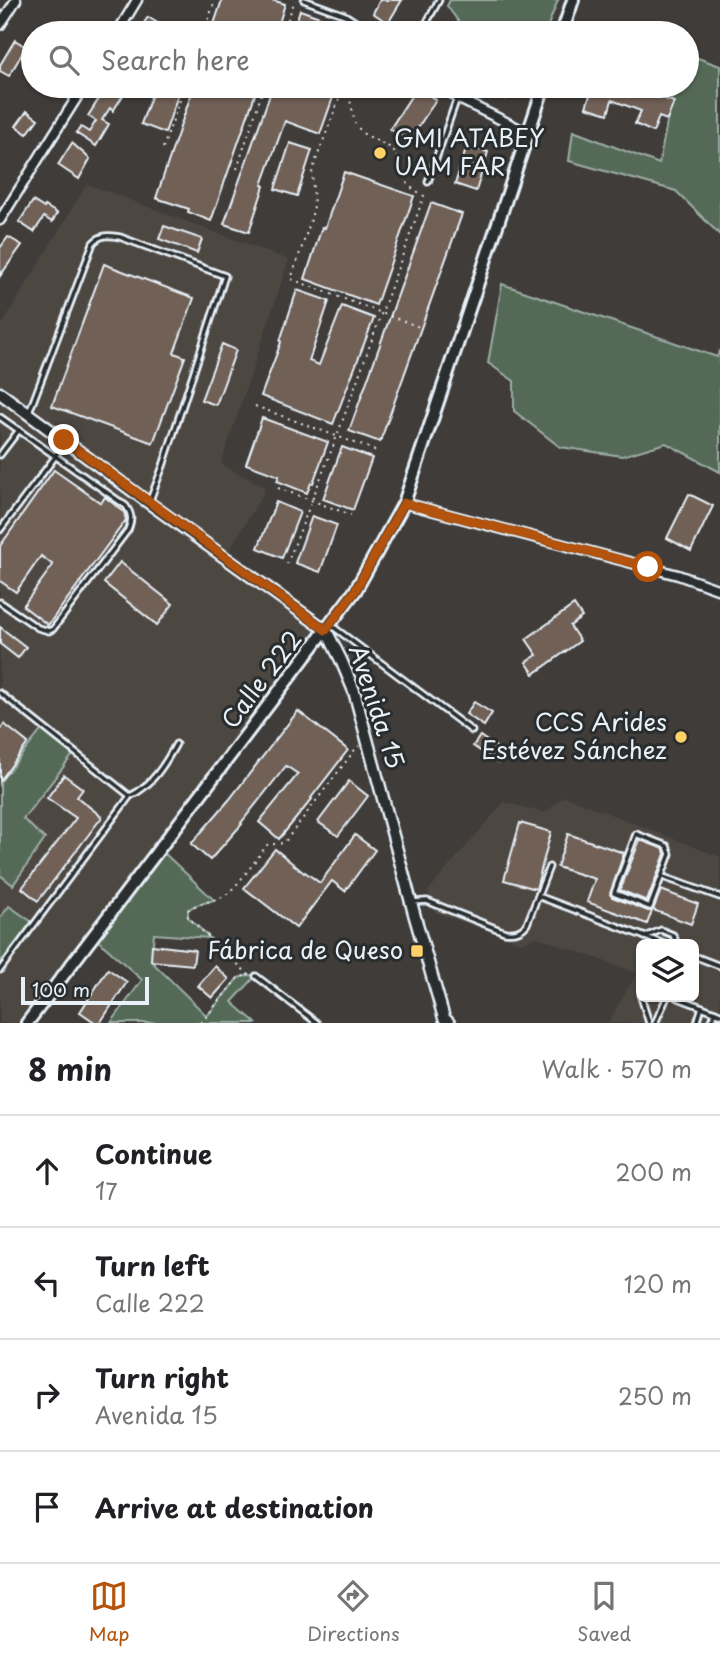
<!DOCTYPE html>
<meta charset="utf-8">
<style>
:root{--surface:#fff;--page:#f2f2f2;--text:#202124;--muted:#757577;--line:#e0e0e0;--accent:#b45309}
body{margin:0;font-family:"Playpen Sans",sans-serif;background:var(--page);color:var(--text)}
.controls{position:absolute;right:21px;bottom:21px;display:grid;overflow:hidden;border-radius:10px;box-shadow:0 2px 5px #0004}
.controls button{width:63px;height:63px;display:grid;place-items:center;padding:0;border:0;border-bottom:2px solid var(--line);background:var(--surface);color:var(--text);font:35px sans-serif}
.scale{position:absolute;left:21px;bottom:18px;width:128px;box-sizing:border-box;padding-left:7px;border:4px solid #e8f1f8;border-top:0;font-size:19px;line-height:24px;white-space:nowrap;color:#e8f1f8;-webkit-text-stroke:5px #2a2d2e;paint-order:stroke}
.stop{position:absolute;width:21px;height:21px;margin:-16px;border:5px solid #b45309;border-radius:50%;background:#fff}
.stop.end{background:#b45309;border-color:#fff;box-shadow:0 2px 7px #0008}
.list{margin:0;padding:0;list-style:none}
h2{display:flex;justify-content:space-between;align-items:center;height:91px;margin:0;padding:0 28px;font-size:30px}
h2 small{font-size:23px;font-weight:400;color:var(--muted)}
.list li{display:grid;grid-template-columns:46px 1fr auto;gap:21px;align-items:center;box-sizing:border-box;height:112px;padding:0 28px;border-top:2px solid var(--line)}
.list b{display:block;font-size:26px;white-space:nowrap}
.list p{margin:0;font-size:23px;white-space:nowrap;color:var(--muted)}
.list em{font-size:23px;font-style:normal;color:var(--muted)}
.icon{flex:none;width:38px;height:38px;fill:none;stroke:currentColor;stroke-width:2;stroke-linecap:round;stroke-linejoin:round}
.map{position:relative;flex:none;width:720px;height:1023px;overflow:hidden}
.search{position:absolute;background:var(--surface);box-shadow:0 2px 5px #0004;left:21px;right:21px;top:21px;height:77px;display:flex;align-items:center;gap:18px;box-sizing:border-box;padding:0 24px;border-radius:38px;color:var(--muted);font-size:26px}
.sheet{height:539px;background:var(--surface)}
nav{display:flex;justify-content:space-around;align-items:center;box-sizing:border-box;height:98px;border-top:2px solid var(--line);background:var(--surface);font-size:19px;color:var(--muted)}
nav a{display:grid;justify-items:center;gap:4px}
nav .on{color:var(--accent)}
.map>svg:first-child{display:block}
.built{fill:#4e4743;fill-rule:evenodd}
.green{fill:#546b57;stroke:#9eaea8;stroke-width:2}
.building{fill:#706057;stroke:#e8f1f8;stroke-width:2}
.lines{fill:none;stroke-linecap:round;stroke-linejoin:round}
.service-casing{stroke:#e8f1f8;stroke-width:9}
.minor-casing{stroke:#e8f1f8;stroke-width:13}
.tertiary-casing{stroke:#e8f1f8;stroke-width:15}
.secondary-casing{stroke:#e8f1f8;stroke-width:16}
.path{stroke:#e8f1f8;stroke-width:2;stroke-dasharray:2 5;stroke-linecap:butt}
.service{stroke:#2a2d2e;stroke-width:3.5}
.minor{stroke:#2a2d2e;stroke-width:8}
.tertiary{stroke:#2a2d2e;stroke-width:10}
.secondary{stroke:#2a2d2e;stroke-width:10}
.route{stroke:#b45309;stroke-width:9}
.poi-dot{fill:#ffd166;stroke:#2a2d2e;stroke-width:2.5}
.labels{text-anchor:middle;stroke-width:6;stroke-linejoin:round;paint-order:stroke}
.poi-label{font-size:24px;fill:#e8f1f8;stroke:#2a2d2e;text-anchor:end}
.street-label{font-size:24px;fill:#e8f1f8;stroke:#2a2d2e}
</style>
<div class="map">
<svg width="720" height="1023" viewBox="0 0 720 1023">
<rect width="100%" height="100%" fill="#3f3c3a"/>
<filter id="ink" filterUnits="userSpaceOnUse"><feTurbulence type="fractalNoise" baseFrequency=".0143" numOctaves="2"/><feDisplacementMap in="SourceGraphic" scale="14" xChannelSelector="R" yChannelSelector="G"/><feConvolveMatrix kernelMatrix="1 2 1 2 8 2 1 2 1" color-interpolation-filters="sRGB"/></filter>
<g filter="url(#ink)">
<g class="built">
<polygon points="87,184 289,260 221,464 266,488 229,551 160,509 326,630 27,1023 0,1023 0,398 146,507 0,393 0,328"/>
<path d="M564,796L720,857V1023H608L637,973L537,937L522,943L434,912L428,891L504,802L545,813ZM641,944H694V997H641Z"/>
</g>
<g class="green">
<polygon points="450,0 558,0 545,33 467,33 447,6"/>
<polygon points="687,54 720,66 720,235 676,191 569,161 573,131 659,164 673,91 660,86 687,86"/>
<polygon points="502,284 717,357 720,350 720,472 666,443 622,456 560,447 514,411 514,381 488,363"/>
<polygon points="44,727 75,752 23,819 45,839 13,885 0,875 0,782"/>
<polygon points="160,849 214,900 194,906 188,910 188,917 210,938 154,934 151,961 207,1016 238,978 249,975 256,976 232,1002 256,1023 111,1023 142,980 93,936"/>
<polygon points="9,906 35,924 0,969 0,918"/>
</g>
<g class="building">
<polygon points="222,0 272,0 285,4 276,33 223,33 212,30"/>
<polygon points="380,0 402,0 388,23 373,13"/>
<polygon points="300,10 362,32 362,33 292,33"/>
<polygon points="148,17 164,27 166,24 181,33 137,33"/>
<polygon points="15,40 26,47 9,76 0,71 0,65"/>
<polygon points="107,86 129,86 113,111 110,108 102,120 109,124 96,146 76,133 81,127 89,132 96,121 88,116"/>
<polygon points="155,86 181,86 165,133 141,124"/>
<polygon points="194,86 258,86 211,221 188,212 189,209 156,198"/>
<polygon points="273,86 337,86 320,134 285,121 262,185 264,186 249,232 224,224"/>
<polygon points="471,86 511,86 506,99 471,87"/>
<polygon points="577,86 630,86 674,102 667,120 659,117 653,132 635,124 641,111 612,100 608,114 586,107 591,92"/>
<polygon points="417,87 436,100 409,141 390,129"/>
<polygon points="27,111 38,119 27,134 16,126"/>
<polygon points="72,143 90,159 79,179 58,165"/>
<polygon points="290,143 312,150 297,196 275,189"/>
<polygon points="467,146 488,152 476,191 455,184"/>
<polygon points="344,172 414,196 376,305 305,279 322,227 325,228"/>
<polygon points="33,201 44,208 45,206 57,213 52,222 44,217 34,232 19,222"/>
<polygon points="431,203 462,214 380,442 349,431"/>
<polygon points="164,226 202,239 197,253 159,239"/>
<polygon points="8,237 22,245 0,276 0,248"/>
<polygon points="104,264 194,298 174,353 185,357 153,443 52,406"/>
<polygon points="297,290 329,301 309,361 319,365 342,306 374,318 333,424 261,396 281,342 280,341"/>
<polygon points="222,344 236,350 216,405 201,400"/>
<polygon points="262,418 328,442 313,483 311,483 307,493 277,481 279,476 246,464"/>
<polygon points="342,447 372,458 353,510 323,499"/>
<polygon points="54,470 101,503 105,497 124,512 126,520 48,625 23,606 53,565 41,556 16,592 0,581 0,546"/>
<polygon points="689,494 713,506 691,551 667,538"/>
<polygon points="276,502 300,512 282,558 258,548"/>
<polygon points="312,516 337,525 320,572 295,563"/>
<polygon points="120,562 173,604 157,625 104,583"/>
<polygon points="574,605 582,617 570,626 580,641 534,674 526,662 537,655 526,639"/>
<polygon points="0,627 26,647 18,658 0,644"/>
<polygon points="474,702 492,713 484,726 466,714"/>
<polygon points="298,711 348,750 311,798 312,799 279,839 259,822 298,774 286,766 241,823 242,824 210,860 191,844 229,800"/>
<polygon points="4,724 28,743 0,781 0,730"/>
<polygon points="480,736 505,753 498,763 473,746"/>
<polygon points="64,775 83,789 77,797 102,817 38,901 22,888 76,818 47,798"/>
<polygon points="349,781 368,796 338,836 318,822"/>
<polygon points="520,823 551,832 536,889 504,880"/>
<polygon points="568,834 624,853 610,894 612,897 648,911 652,911 647,924 587,902 595,879 557,867"/>
<polygon points="355,835 375,850 345,891 332,881 296,928 244,888 275,849 304,873 305,872 320,883"/>
<polygon points="640,840 664,849 665,854 647,901 620,890"/>
<polygon points="661,890 698,904 691,924 653,910"/>
<polygon points="152,945 195,950 193,965 151,961"/>
<polygon points="215,966 229,979 212,998 198,986"/>
<polygon points="108,969 127,982 100,1023 96,1023 80,1012"/>
</g>
<g class="lines">
<g class="service-casing">
<g id="service">
<polyline points="304,0 345,15 373,33"/>
<polyline points="421,33 439,0"/>
<polyline points="428,182 457,98 431,86"/>
<path d="M29,411L33,402L93,243C101,234 109,235 120,237L225,276L163,466L150,500"/>
<path d="M0,417L126,506C132,515 132,520 128,530L53,629L49,631L38,628L0,602"/>
<polyline points="0,455 19,430"/>
<polyline points="0,530 55,457 63,442"/>
<polyline points="332,626 472,731"/>
<path d="M0,693L130,796C151,787 165,764 176,744"/>
<polygon points="636,834 667,846 670,854 650,907 614,893"/>
<polyline points="663,877 720,897"/>
<polyline points="538,896 664,944"/>
<path d="M413,902L427,901L505,932C514,933 521,932 527,924L549,867"/>
<polyline points="645,937 661,930 673,935 677,944"/>
<polyline points="694,956 720,966"/>
<polyline points="0,970 130,796"/>
<polyline points="256,976 317,1023"/>
<polyline points="641,997 649,1023"/>
<polyline points="676,997 720,1014"/>
<polyline points="655,1023 667,997"/>
<polyline points="697,1023 702,1007"/>
<polyline points="711,1023 715,1012"/>
<polyline points="720,1023 720,1022"/>
</g>
</g>
<g class="minor-casing">
<g id="minor">
<polyline points="0,25 16,0"/>
<polyline points="117,33 137,0"/>
<polyline points="457,98 528,133"/>
<polyline points="0,220 84,86"/>
<polyline points="404,503 678,575 720,590"/>
</g>
</g>
<g class="tertiary-casing">
<polyline id="tertiary" points="0,393 149,503 326,630 341,660 354,691 415,917 444,1018 449,1023"/>
</g>
<g class="secondary-casing">
<g id="secondary">
<polyline points="562,33 573,0"/>
<polyline points="27,1023 355,591 404,503 544,86"/>
</g>
</g>
<g class="path">
<polyline points="204,33 215,0"/>
<polyline points="283,33 295,0"/>
<polyline points="344,86 316,160 312,173 314,206 310,223 291,279 422,328"/>
<polyline points="163,148 185,86"/>
<polyline points="237,169 264,86"/>
<polyline points="255,406 377,451"/>
<polyline points="278,488 351,515"/>
<polyline points="287,564 337,436 424,196 409,186 404,178 395,152 389,147 362,133 355,123 347,86"/>
<path d="M249,975L188,917V910C199,902 213,902 224,896C237,888 257,858 267,845L284,843L357,747L360,746"/>
<polyline points="201,1023 238,978 248,975"/>
</g>
<use href="#service" class="service"/>
<use href="#minor" class="minor"/>
<use href="#tertiary" class="tertiary"/>
<use href="#secondary" class="secondary"/>
</g>
</g>
<g class="lines" filter="url(#ink)">
<polyline class="route" points="64,440 326,630 355,591 404,503 648,567"/>
</g>
<g class="poi-dot">
<circle cx="380" cy="153" r="7"/>
<circle cx="681" cy="737" r="7"/>
<rect x="410" y="944" width="14" height="14" rx="3.5"/>
</g>
<g class="labels">
<g class="poi-label">
<text x="394" y="147" text-anchor="start">GMI ATABEY<tspan x="394" dy="28">UAM FAR</tspan></text>
<text x="667" y="731">CCS Arides<tspan x="667" dy="28">Estévez Sánchez</tspan></text>
<text x="403" y="959">Fábrica de Queso</text>
</g>
<g class="street-label">
<text transform="translate(262 680) rotate(-53)" y="8">Calle 222</text>
<text transform="translate(376 707) rotate(72)" y="8">Avenida 15</text>
</g>
</g>
</svg>
<div class="controls">
<button><svg class="icon" aria-label="layers" viewBox="0 0 24 24"><path d="M12 4l9 5-9 5-9-5zM3 14l9 5 9-5"/></svg></button>
</div>
<div class="scale">100 m</div>
<div class="stop" style="left:648px;top:567px"></div>
<div class="stop end" style="left:64px;top:440px"></div>
<div class="search"><svg class="icon" aria-label="search" viewBox="0 0 24 24"><circle cx="10" cy="10" r="6"/><path d="M15 15l6 6"/></svg>Search here</div>
</div>
<section class="sheet">
<h2>8 min<small>Walk · 570 m</small></h2>
<ul class="list">
<li><svg class="icon" aria-label="ahead" viewBox="0 0 24 24"><path d="M12 20V5M6 11l6-6 6 6"/></svg><div><b>Continue</b><p>17</p></div><em>200 m</em></li>
<li><svg class="icon" aria-label="left" viewBox="0 0 24 24"><path d="M17 20v-9H6M10 6l-5 5 5 5"/></svg><div><b>Turn left</b><p>Calle 222</p></div><em>120 m</em></li>
<li><svg class="icon" aria-label="right" viewBox="0 0 24 24"><path d="M7 20v-9h11M14 6l5 5-5 5"/></svg><div><b>Turn right</b><p>Avenida 15</p></div><em>250 m</em></li>
<li><svg class="icon" aria-label="arrive" viewBox="0 0 24 24"><path d="M6 21V4h12l-3 4 3 4H6"/></svg><div><b>Arrive at destination</b></div></li>
</ul>
</section>
<nav>
<a class="on"><svg class="icon" aria-label="map" viewBox="0 0 24 24"><path d="M3 6l6-2 6 2 6-2v14l-6 2-6-2-6 2zM9 4v14M15 6v14"/></svg>Map</a>
<a><svg class="icon" aria-label="directions" viewBox="0 0 24 24"><path d="M12 3l9 9-9 9-9-9zM9 14v-3h6M13 9l2 2-2 2"/></svg>Directions</a>
<a><svg class="icon" aria-label="saved" viewBox="0 0 24 24"><path d="M7 4h10v16l-5-4-5 4z"/></svg>Saved</a>
</nav>
